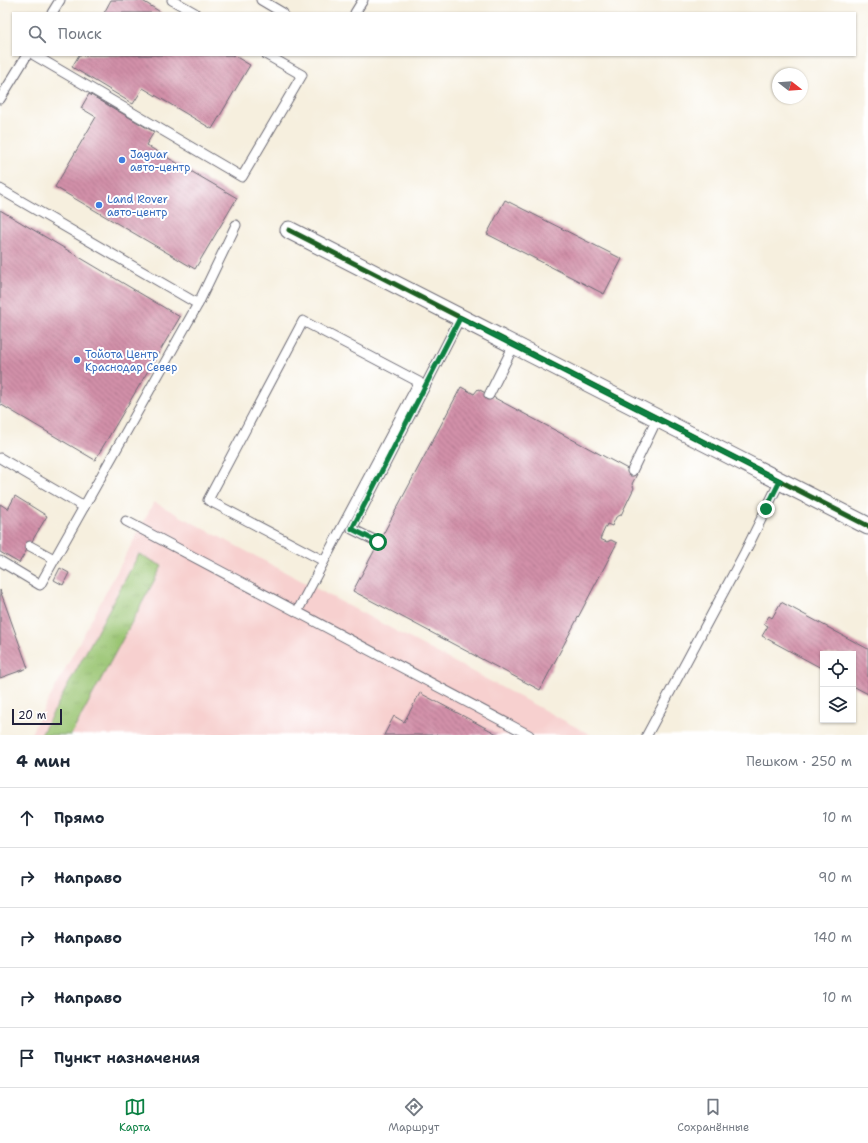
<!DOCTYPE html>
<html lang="ru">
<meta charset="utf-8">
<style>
:root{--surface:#fff;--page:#f2f2f3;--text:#1f2937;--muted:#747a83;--line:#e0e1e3;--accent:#0b8043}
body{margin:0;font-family:"Shantell Sans",sans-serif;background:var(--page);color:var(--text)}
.controls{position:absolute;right:12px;bottom:12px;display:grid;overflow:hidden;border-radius:0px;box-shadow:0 1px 3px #0004}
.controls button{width:36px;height:36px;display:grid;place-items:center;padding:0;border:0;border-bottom:1px solid var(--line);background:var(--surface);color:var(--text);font:20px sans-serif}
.compass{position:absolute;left:772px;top:68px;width:36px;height:36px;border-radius:50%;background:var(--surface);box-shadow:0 1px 3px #0004;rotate:107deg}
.scale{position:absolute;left:12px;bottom:10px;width:50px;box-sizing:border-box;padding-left:4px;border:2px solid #22223b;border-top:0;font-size:11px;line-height:14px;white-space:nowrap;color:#22223b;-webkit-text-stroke:3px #fff;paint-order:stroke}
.stop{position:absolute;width:12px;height:12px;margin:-9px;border:3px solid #0b8043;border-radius:50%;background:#fff}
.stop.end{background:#0b8043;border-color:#fff;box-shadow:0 1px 4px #0008}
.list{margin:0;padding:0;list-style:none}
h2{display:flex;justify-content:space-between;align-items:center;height:52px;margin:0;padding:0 16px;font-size:17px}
h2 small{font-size:13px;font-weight:400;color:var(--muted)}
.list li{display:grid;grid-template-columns:26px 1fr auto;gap:12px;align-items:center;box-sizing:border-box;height:60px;padding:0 16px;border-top:1px solid var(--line)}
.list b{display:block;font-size:15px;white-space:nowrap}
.list em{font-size:13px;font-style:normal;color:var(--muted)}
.icon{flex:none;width:22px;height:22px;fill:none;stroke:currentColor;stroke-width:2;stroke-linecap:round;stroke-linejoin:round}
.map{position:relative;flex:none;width:868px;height:735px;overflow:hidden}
.search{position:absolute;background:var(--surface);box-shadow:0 1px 3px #0004;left:12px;right:12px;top:12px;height:44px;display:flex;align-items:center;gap:10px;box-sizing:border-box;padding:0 14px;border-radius:0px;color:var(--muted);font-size:15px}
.sheet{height:352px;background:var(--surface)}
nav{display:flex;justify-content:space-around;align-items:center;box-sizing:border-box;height:56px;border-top:1px solid var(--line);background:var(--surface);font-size:11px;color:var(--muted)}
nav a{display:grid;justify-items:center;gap:2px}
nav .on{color:var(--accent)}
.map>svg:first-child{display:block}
.built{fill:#f7d0cf}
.grass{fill:url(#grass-tufts);stroke:#5e7456}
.building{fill:url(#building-back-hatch)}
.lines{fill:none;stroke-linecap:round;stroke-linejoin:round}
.service-casing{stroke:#6c6a74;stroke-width:11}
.minor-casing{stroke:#6c6a74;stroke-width:19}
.service{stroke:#fff;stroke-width:9}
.minor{stroke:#fff;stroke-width:17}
.cycleway-casing{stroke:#fff;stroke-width:8}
.cycleway{stroke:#1b5e20;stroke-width:5}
.route{stroke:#0b8043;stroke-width:5}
.shop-dot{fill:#3f7fe0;stroke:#fff;stroke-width:1.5}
.labels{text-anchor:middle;stroke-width:4;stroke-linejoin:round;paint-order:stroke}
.shop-label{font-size:11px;fill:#366cbe;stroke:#fff;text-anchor:start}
</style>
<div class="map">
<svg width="868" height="735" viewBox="0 0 868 735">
<defs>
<pattern id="grass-tufts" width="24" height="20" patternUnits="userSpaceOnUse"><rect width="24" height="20" fill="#9ac572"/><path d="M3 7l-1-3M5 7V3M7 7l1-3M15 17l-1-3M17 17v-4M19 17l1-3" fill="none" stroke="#84a964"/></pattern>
<pattern id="building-back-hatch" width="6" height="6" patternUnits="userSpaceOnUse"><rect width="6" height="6" fill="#d290a9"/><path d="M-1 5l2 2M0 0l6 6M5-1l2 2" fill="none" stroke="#aa758b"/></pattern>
</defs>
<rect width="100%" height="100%" fill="#fff"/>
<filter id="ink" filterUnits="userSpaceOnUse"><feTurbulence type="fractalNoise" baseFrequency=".025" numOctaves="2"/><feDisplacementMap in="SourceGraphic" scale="8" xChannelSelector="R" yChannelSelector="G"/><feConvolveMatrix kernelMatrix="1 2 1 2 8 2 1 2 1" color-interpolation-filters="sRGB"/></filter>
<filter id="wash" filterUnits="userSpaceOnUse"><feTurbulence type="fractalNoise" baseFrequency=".012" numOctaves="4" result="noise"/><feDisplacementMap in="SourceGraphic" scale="16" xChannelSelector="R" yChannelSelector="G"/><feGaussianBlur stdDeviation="0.9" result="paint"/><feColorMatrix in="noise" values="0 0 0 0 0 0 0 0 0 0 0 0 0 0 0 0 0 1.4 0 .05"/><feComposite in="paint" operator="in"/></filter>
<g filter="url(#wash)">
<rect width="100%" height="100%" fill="#f6efde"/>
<polygon class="built" points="154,502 591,735 30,735"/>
<polygon class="grass" points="139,554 162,566 71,735 41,735"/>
<g id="blocks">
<g class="building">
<polygon points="111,0 141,0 162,13 104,13"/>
<polygon points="79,55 233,55 250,65 212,129 143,88 133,104 72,67"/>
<polygon points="89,94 154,132 146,145 237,198 195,269 55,187 96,117 81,108"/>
<polygon points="505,200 622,259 604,294 487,234"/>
<polygon points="0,210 180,317 95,460 0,404"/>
<polygon points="461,387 474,394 478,389 637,474 632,484 634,488 621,515 616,517 612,526 607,524 600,539 607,542 611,540 617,543 540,690 353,591"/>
<polygon points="15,496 47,516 19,563 0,552 0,504 8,509"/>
<polygon points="60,568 69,573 63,585 54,580"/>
<polygon points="0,590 28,668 0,678"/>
<polygon points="781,602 868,649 868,694 853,686 853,654 823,654 823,669 762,636 768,626 764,624 769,616 772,618"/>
<polygon points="420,693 499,735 384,735 394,716 404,722"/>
</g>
</g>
</g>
<g filter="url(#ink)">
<use href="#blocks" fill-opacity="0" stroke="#6c6a74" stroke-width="1"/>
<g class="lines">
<g class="service-casing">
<g id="service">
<polyline points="172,0 195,13"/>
<polyline points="261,0 283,13"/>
<polyline points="52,13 60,0"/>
<polyline points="355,13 363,0"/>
<polyline points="34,55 242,177 302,75 267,55"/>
<polyline points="0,99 27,55"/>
<polyline points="0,189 198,304"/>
<polyline points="489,395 514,345"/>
<polyline points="0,458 84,507"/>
<polyline points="632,471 657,419"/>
<polyline points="126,521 529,735"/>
<polyline points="378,542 352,529 460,318"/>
<polyline points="30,546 54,559"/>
<polyline points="0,561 40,585 198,304 236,225"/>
<polyline points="297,612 419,382 303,321 208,500 324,561"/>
<polyline points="647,735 745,552 780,481"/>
</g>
</g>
<g class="minor-casing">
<polyline id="minor" points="289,230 868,526"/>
</g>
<use href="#service" class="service"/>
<use href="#minor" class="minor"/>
<g class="cycleway-casing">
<polyline id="cycleway" points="289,230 868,526"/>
</g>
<use href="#cycleway" class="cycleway"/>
</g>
</g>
<g class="lines" filter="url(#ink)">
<polyline class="route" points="378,542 352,529 460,318 780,481 766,509"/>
</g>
<g class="shop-dot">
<circle cx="122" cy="160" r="4"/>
<circle cx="99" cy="205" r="4"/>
<circle cx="77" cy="360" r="4"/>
</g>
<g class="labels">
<g class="shop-label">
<text x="130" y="158">Jaguar<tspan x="130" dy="13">авто-центр</tspan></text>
<text x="107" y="203">Land Rover<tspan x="107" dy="13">авто-центр</tspan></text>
<text x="85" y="358">Тойота Центр<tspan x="85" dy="13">Краснодар Север</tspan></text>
</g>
</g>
</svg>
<div class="controls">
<button><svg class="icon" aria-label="locate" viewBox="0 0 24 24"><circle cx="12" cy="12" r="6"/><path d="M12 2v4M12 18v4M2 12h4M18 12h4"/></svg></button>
<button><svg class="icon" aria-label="layers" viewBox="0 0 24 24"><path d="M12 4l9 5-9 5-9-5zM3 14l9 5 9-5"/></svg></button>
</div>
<svg class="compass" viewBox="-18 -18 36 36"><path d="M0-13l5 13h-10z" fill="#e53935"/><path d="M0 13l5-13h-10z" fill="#747a83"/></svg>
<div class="scale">20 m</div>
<div class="stop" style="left:378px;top:542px"></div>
<div class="stop end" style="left:766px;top:509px"></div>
<div class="search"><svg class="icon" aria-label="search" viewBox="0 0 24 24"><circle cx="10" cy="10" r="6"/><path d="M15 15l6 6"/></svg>Поиск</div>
</div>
<section class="sheet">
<h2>4 мин<small>Пешком · 250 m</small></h2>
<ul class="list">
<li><svg class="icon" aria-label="ahead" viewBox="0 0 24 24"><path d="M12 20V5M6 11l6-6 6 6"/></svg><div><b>Прямо</b></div><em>10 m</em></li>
<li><svg class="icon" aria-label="right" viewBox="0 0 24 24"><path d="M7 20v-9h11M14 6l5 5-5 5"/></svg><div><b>Направо</b></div><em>90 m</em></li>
<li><svg class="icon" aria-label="right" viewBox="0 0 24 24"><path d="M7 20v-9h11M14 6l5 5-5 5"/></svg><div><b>Направо</b></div><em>140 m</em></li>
<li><svg class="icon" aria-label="right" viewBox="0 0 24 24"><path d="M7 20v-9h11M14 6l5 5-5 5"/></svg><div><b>Направо</b></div><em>10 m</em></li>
<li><svg class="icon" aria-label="arrive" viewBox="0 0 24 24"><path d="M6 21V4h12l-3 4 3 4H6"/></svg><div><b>Пункт назначения</b></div></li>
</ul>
</section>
<nav>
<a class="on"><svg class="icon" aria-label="map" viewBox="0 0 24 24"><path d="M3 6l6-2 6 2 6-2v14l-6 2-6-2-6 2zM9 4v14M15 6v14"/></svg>Карта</a>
<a><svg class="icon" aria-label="directions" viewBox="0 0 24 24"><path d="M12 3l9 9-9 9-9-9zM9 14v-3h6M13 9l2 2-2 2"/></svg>Маршрут</a>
<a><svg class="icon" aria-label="saved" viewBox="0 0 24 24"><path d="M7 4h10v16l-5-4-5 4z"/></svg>Сохранённые</a>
</nav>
